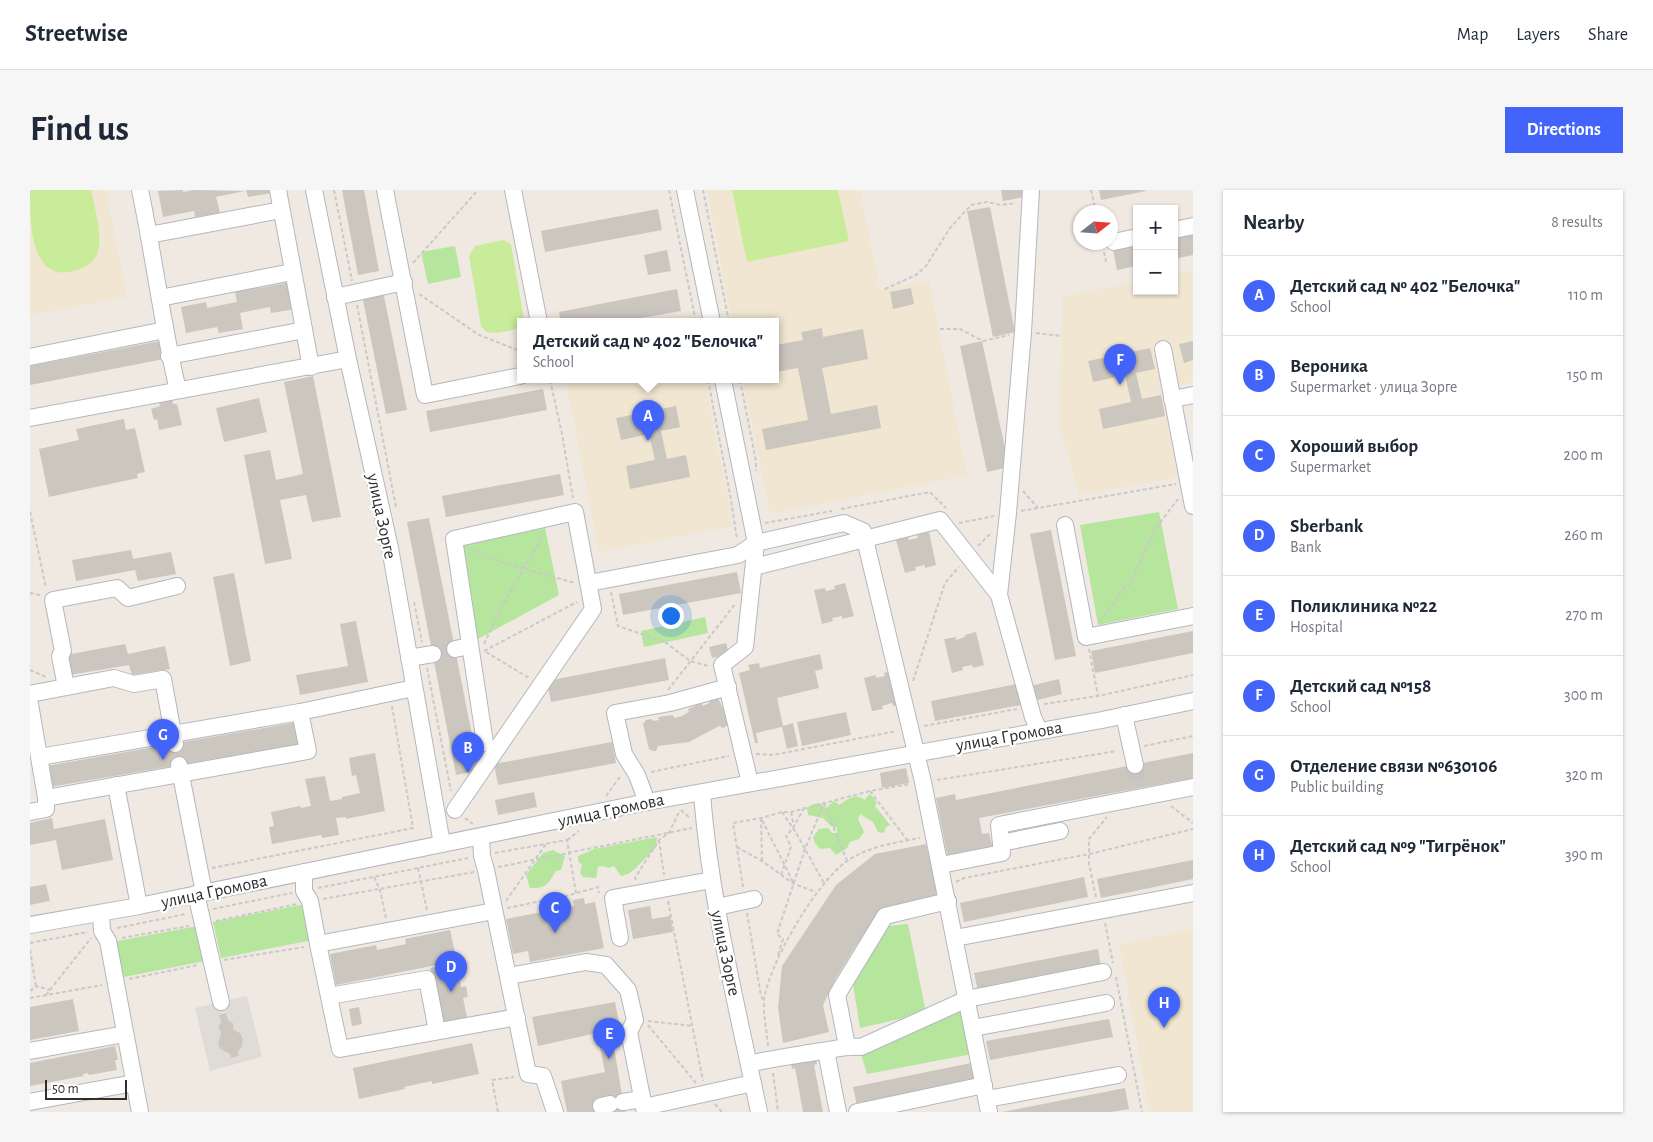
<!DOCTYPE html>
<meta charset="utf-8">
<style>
:root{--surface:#fff;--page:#f6f6f7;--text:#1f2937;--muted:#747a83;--line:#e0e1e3;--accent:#4264fb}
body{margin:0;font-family:"Alegreya Sans",sans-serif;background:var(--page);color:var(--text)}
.controls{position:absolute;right:15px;top:15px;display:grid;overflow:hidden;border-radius:0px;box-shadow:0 1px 4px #0004}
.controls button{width:45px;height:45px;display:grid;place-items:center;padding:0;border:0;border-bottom:1px solid var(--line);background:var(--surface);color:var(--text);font:25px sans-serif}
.compass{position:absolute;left:1043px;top:15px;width:45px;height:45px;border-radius:50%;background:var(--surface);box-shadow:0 1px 4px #0004;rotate:73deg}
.scale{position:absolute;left:15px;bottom:12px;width:82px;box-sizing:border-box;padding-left:5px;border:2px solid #2e2e2e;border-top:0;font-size:14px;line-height:18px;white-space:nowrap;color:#2e2e2e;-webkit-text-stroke:4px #fff;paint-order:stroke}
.you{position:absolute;left:640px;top:425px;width:18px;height:18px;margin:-12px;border:4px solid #fff;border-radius:50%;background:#1a73e8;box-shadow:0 0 0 8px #1a73e833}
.badge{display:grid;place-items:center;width:32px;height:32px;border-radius:50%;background:var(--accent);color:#fff;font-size:16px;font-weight:700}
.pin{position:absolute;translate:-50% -41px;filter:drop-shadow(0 1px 2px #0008)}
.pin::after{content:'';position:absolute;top:26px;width:18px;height:15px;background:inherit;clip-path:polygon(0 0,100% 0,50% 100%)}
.popup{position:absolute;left:487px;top:128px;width:262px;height:65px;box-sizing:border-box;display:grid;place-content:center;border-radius:0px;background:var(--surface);filter:drop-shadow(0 1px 4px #0005);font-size:16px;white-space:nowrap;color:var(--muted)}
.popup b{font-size:19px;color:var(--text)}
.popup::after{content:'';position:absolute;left:50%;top:100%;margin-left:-10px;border:10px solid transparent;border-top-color:var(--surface)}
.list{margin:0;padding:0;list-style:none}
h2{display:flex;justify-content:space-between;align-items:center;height:65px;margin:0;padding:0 20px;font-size:21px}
h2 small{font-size:16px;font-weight:400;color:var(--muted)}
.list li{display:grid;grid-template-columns:32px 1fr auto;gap:15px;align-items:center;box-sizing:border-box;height:80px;padding:0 20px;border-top:1px solid var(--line)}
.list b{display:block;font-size:19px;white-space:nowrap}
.list p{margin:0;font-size:16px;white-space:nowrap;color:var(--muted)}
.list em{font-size:16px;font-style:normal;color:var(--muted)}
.map{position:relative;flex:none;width:1163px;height:922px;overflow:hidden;border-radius:0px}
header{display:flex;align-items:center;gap:30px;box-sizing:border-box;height:70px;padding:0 25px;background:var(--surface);border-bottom:1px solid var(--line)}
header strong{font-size:24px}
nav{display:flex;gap:28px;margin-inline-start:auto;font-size:18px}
.intro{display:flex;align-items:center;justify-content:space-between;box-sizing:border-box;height:120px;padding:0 30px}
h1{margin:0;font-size:35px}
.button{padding:12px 22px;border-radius:0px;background:var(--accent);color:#fff;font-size:18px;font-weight:700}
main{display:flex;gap:30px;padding:0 30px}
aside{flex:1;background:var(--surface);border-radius:0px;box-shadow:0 1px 4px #0004}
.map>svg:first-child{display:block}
.education{fill:#f0e6d1}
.green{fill:#b6e59e}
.pitch{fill:#c9ec9a}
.plaza{fill:#dfdcd8;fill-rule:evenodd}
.building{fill:#cbc7bf}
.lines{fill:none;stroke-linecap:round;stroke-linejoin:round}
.minor-tunnel{stroke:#c8c4bd;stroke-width:16;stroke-dasharray:16 8;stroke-linecap:butt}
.minor-casing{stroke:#b4b7c1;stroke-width:18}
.path{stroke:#c9c9c9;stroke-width:2;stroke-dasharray:4 2.5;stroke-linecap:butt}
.minor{stroke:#fff;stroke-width:16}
.labels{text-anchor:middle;stroke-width:4.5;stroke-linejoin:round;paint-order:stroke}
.street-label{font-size:18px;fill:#2e2e2e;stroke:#fff}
</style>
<header>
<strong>Streetwise</strong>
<nav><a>Map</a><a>Layers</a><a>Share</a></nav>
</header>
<div class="intro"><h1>Find us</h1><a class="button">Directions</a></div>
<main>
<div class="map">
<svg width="1163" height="922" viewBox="0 0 1163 922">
<rect width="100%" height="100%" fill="#efe9e1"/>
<g class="education">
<polygon points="0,0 76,0 97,107 0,125"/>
<polygon points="677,0 830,0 850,100 899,91 937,285 740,324 713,190 746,190 746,132 702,132"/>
<polygon points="1163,81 1163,192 1137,198 1155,286 1049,305 1030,235 1032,106 1107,92 1107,101 1144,101 1144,85"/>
<polygon points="536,190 675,190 703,336 569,362"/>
<polygon points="1163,739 1163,922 1120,922 1089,754"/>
</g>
<g class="green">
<polygon points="425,56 431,87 398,94 391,62"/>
<polygon points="1129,322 1148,419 1068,435 1050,335"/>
<polygon points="515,338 529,405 448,449 431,353"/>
<polygon points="675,427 678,443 614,457 611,441"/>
<path d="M839,604L843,607L847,613L845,616L860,635L856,637L854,643L848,642L843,632L830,624L828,629L834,642L829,649L820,652L817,658L806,665L800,658L790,659L785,653L783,647L789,639L798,638L802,643H807V638L801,636L793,628L778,625L777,618L784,614L790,613L796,618L804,611L809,615C819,609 824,602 835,610Z"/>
<polygon points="627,647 626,657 606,678 598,684 591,686 584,676 579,678 573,676 568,677 566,688 553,687 550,683 552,675 548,671 548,666 564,659"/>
<path d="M523,660L535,666L531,680L526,681C518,694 516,699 500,698L496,685L513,663Z"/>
<polygon points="276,714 283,750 191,768 183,732"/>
<polygon points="878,734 896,823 830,838 823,793 858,736"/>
<polygon points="168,736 175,771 89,788 82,752"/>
<polygon points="930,816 942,864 837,884 830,861"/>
</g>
<g class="pitch">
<path d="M0,0H61C64,16 74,49 67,64C63,74 53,79 43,81C0,93 0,30 0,0Z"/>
<polygon points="702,0 808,0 819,51 717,72"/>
<path d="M473,50L481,54L494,130L493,132H490V136C482,142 466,144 456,142L451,136L439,66L445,56Z"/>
</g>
<path class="plaza" d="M217,806L232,867L180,881L165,818ZM196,823L198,830L203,833V839L210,843L213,849L212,856L208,862L209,866L201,868L200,864L190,859L188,853L191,843L188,837L191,832L189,825Z"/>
<g class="building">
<polygon points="153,0 153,2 164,0 215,1 186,7 190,23 165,27 164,21 133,27 128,1"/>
<polygon points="216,0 242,0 242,3 218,7"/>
<polygon points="312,0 334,0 349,81 328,85"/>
<polygon points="971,0 993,0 994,7 973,11"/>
<polygon points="1069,0 1115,0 1116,1 1071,10"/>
<polygon points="960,17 985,142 963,147 937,21"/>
<polygon points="628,19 632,40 515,62 511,41"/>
<polygon points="1163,43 1163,65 1144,69 1144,47"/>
<polygon points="1107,54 1107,76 1087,80 1083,59"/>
<polygon points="637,60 641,81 618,85 614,65"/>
<polygon points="228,92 230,98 261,92 266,119 241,123 240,117 210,123 213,139 189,143 187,137 156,143 151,117 176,112 177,118 207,112 204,97"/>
<polygon points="881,98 884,114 863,119 860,102"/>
<polygon points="647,99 651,121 589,132 531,132 529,122"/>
<polygon points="353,101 377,220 356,224 332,105"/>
<polygon points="792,138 793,147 833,139 838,169 792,178 801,224 847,215 851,238 736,260 732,239 778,230 768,178 746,182 746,155 773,150 771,142"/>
<polygon points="130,151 134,169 0,195 0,176"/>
<polygon points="952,151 979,277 957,282 930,156"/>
<polygon points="1163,151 1163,170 1154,173 1149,154"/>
<polygon points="1120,158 1125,179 1106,183 1112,209 1131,205 1135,226 1073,239 1069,219 1101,212 1095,185 1063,192 1058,171"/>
<polygon points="283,186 311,327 282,332 276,305 250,310 262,369 235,374 214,265 240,260 246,290 273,284 254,192"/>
<polygon points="513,199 517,220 400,242 396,221"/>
<polygon points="229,208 237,242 194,252 186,218"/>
<polygon points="142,209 143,214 147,214 152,235 129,240 127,229 124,230 121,219 130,216 129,212"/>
<polygon points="646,216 650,237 631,241 637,269 656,265 660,287 600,299 596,276 625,270 619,244 591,250 586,228"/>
<polygon points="94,229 96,240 105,238 115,282 107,284 108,288 19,307 9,259 49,250 46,239"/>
<polygon points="530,284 534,305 416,327 412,306"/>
<polygon points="399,328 449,580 426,585 377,332"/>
<polygon points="1021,340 1046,466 1025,470 1000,344"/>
<polygon points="899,342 906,375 895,378 895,375 885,377 886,380 875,383 866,350 878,347 879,350 888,348 887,345"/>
<polygon points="101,360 103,369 141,362 146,384 108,391 105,380 46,391 42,370"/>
<polygon points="707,382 711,403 593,425 589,404"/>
<polygon points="204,383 221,471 200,476 183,387"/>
<polygon points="815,393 824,426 812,429 812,426 802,428 803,431 792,434 784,400 795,398 796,401 805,399 804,396"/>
<polygon points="326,431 338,492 270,505 266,485 318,476 310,434"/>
<polygon points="1163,441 1163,463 1065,483 1061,461"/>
<polygon points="946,442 954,475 943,478 942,475 932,477 933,480 922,483 914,449 926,447 926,450 935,447 935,445"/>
<polygon points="696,453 699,464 682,468 679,457"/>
<polygon points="95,454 98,464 135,456 140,479 102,485 99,475 40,485 36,465"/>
<polygon points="790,464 793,479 785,481 789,498 747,508 753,536 763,533 768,556 757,559 752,537 726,543 728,553 725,553 709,483 720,480 718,475 729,473 730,478"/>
<polygon points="635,468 639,490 521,512 517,491"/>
<polygon points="866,480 874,514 863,516 862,513 852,516 853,519 842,521 834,488 846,485 846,488 855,486 854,483"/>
<polygon points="1029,489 1032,504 1003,511 1000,496"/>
<polygon points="987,494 991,515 905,531 901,511"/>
<polygon points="688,508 699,531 698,535 693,538 689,536 659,552 628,556 626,561 623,561 619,559 613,534 616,530 621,529 624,531 629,530 628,527 643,525 644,528 652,526 659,522 658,519 671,513 673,516 679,513 680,509"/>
<polygon points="816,522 821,545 772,556 767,532"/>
<polygon points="268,532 271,554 20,597 16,576"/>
<polygon points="582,552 586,573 468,595 464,574"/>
<polygon points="345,563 355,621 316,629 316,627 306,628 309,645 292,648 291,645 242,654 239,637 244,636 241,622 270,616 271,618 281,616 275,589 295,586 300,611 312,609 312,607 330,603 326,585 322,586 319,568"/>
<polygon points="1163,563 1163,588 949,628 952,644 959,643 963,659 918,669 906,608 925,604 926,610"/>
<polygon points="876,578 879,593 852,598 850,583"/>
<polygon points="504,602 507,617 468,625 465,610"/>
<polygon points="22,628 24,639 75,629 83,670 32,680 26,650 0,655 0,633"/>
<polygon points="896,654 909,707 837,742 827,754 806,788 793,815 799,842 753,853 748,818 752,776 806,695 845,664"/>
<polygon points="1163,670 1163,689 1071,708 1067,689"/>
<polygon points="1054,687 1058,707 934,732 930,713"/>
<polygon points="16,694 20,711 0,715 0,697"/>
<polygon points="554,708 555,714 565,712 574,758 500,772 498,761 483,764 476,729 544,716 543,710"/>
<polygon points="620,716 622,729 640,726 643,742 603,749 598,720"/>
<polygon points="420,740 427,771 306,795 300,764 346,755 347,760 376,754 375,749"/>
<polygon points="1068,759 1071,777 948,801 944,783"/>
<polygon points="426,773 431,797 436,796 438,807 433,808 438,832 412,837 400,778"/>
<polygon points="43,809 49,841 0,850 0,817"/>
<polygon points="585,812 589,832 580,834 595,922 537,922 531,891 575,882 567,843 508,856 502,827"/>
<polygon points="329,817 332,834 322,836 319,819"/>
<polygon points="196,823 198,830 203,833 203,839 210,843 213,849 212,856 208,862 209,866 201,868 200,864 190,859 188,853 191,843 188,837 191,832 189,825"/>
<polygon points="1079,829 1083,847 960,870 956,851"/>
<polygon points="442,853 449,884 402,894 402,891 374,897 375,899 329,909 323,878"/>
<polygon points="85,856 88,870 85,870 87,880 59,885 58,883 53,884 53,886 0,896 0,873"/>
<polygon points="786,869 787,874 784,875 793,922 773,922 765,878 762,879 761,873"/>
<polygon points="946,872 950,891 827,916 823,897"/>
<polygon points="1095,898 1099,919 1081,922 972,922"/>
</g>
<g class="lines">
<polyline class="minor-tunnel" points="1105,575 1109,598"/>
<g class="minor-casing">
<g id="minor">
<path d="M110,0C124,66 132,134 148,200"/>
<polyline points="248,0 281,177"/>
<polyline points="284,0 318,169 360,358 412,654"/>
<polyline points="355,0 395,205 490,186"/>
<polyline points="483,0 509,132"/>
<polyline points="655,0 682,132"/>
<polyline points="1001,0 993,142 978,323 969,405 1003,527 1009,541"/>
<polyline points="1144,40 1163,36"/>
<polyline points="119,45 251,20"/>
<polyline points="1084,52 1107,47"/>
<polyline points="305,107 374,92"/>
<polyline points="130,108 262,82"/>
<polyline points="1133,159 1163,316"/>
<polyline points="139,166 274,140"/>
<polyline points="0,167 135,140"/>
<polyline points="693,190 726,353 715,457 692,475 720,593"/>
<polyline points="1142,209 1163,205"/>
<polyline points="0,228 318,169"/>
<polyline points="1035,335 1056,447 1163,426"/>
<polyline points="724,377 910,330 969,405"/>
<polyline points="559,393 708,365 726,353 814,333 833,341 893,592 959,922"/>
<polyline points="425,459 440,456"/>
<polyline points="379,468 403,464"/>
<polyline points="36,497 30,466 33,461 23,410 87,398 98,408 147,396"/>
<polyline points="0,504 84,488 104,494 133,489 145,554"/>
<polyline points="0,514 16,608 16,619 0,622"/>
<polyline points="1094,525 1105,575"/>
<polyline points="10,567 270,522"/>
<polyline points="149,575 174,703"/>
<polyline points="86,595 109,716"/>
<path d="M672,603C680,710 707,816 729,922"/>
<polyline points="16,608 278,561 270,522 384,498"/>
<polyline points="617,612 607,585 594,564 585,523 640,513 698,497"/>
<polyline points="425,620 563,419 545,322 424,349 455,553"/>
<polyline points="451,647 452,666 456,680 498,884 513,886 525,922"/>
<polyline points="971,653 1030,641"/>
<polyline points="911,675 972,663 969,635 1163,597"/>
<polyline points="274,682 274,701 280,711 288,754 464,721"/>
<polyline points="166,704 191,812"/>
<polyline points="687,717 724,709"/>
<polyline points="71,723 72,741 78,751 110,922"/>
<polyline points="0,735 109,716 617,612 1072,530 1163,511"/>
<polyline points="590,748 583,708 682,690"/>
<polyline points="925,748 1163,703"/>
<polyline points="288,754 310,859 487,827"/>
<polyline points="479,786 556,772 576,775 598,800 605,830 599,842 615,922"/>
<polyline points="299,806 397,789 407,841"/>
<polyline points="943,838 1076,813"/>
<polyline points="817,856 807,805 855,726 918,711"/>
<polyline points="0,861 95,844"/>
<polyline points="796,861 808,922"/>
<path d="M719,874C743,868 768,865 792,861C806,859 817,856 831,857L937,809L1073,782"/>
<polyline points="957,909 1088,885"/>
<polyline points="0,912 104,893"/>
<polyline points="593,912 612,909"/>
<polyline points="571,916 580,914"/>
<polyline points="614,917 723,893"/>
<polyline points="827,922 954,895"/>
</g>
</g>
<g class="path">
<polyline points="304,0 322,91"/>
<polyline points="639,0 666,132"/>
<polyline points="673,0 699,132"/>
<polyline points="1061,0 1066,22"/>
<polyline points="1074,62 1076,72"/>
<polyline points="383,73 448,0"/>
<polyline points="855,99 886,85 896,76 920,38 941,15 957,12 971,15 986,13"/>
<polyline points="389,104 449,145 490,161"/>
<polyline points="327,115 366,317"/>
<polyline points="910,139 930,139 953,151 979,145"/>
<polyline points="1006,143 1031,146"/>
<polyline points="520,190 532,244 543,308"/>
<polyline points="678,190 701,310 707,349"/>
<polyline points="710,190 726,271 726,281"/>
<polyline points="993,301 1008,318"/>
<polyline points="811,319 900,302 916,318"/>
<polyline points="991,321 1146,294"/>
<polyline points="0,322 16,398"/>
<polyline points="735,333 802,321"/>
<polyline points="929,333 964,326"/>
<polyline points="948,356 962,342"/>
<polyline points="441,359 474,373 545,393"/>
<polyline points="581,402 588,436 635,452 660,471 678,476"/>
<polyline points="0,403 10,405"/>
<polyline points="384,412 392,452"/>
<path d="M1070,431V429C1083,420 1086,402 1100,394L1126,338L1148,309"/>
<polyline points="454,454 472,416 514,344"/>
<polyline points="1059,459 1068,506"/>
<polyline points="454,461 547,412"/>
<polyline points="456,462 499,488"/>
<polyline points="397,478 421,601"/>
<polyline points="0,480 16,487"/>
<polyline points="883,491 915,393 929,377"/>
<polyline points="638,500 706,413"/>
<polyline points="1014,514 1068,506 1163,485"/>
<polyline points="894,536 987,519"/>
<polyline points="1114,556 1163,546"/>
<polyline points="726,564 743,565 867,541"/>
<polyline points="621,582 699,566"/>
<polyline points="907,590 1087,561"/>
<polyline points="840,601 878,651"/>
<polyline points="576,606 589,588 592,587"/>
<polyline points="794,613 817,671"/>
<polyline points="1141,616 1163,633"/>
<polyline points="651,620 660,628"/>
<polyline points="752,622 765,641 794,693"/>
<polyline points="761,622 764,636"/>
<polyline points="435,628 443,634"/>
<polyline points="537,650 549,641"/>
<polyline points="629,650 634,685"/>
<polyline points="707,657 732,671 764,694 786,702"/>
<polyline points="465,663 537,650 546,703"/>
<polyline points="732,671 731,628 764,694"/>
<polyline points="468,677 662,638"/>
<polyline points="182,678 383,638 362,516"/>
<polyline points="388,678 397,720"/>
<polyline points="751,685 761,657 756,646 763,638 774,618"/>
<polyline points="344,687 350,700 356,728"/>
<polyline points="606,690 605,688 629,650 639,643 650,620"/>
<polyline points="926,692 934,688 1059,664 1163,639"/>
<polyline points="713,697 703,633 731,628 752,622 761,622 840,601 880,594"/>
<polyline points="288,698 438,668"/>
<polyline points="1066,707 1059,674 1059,649 1077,627"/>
<polyline points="293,709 444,682"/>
<polyline points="476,711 516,654"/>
<polyline points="638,711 673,891"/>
<polyline points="477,718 536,706 568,697 569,703"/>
<polyline points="183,719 262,703"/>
<polyline points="717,723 731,806 734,811"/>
<polyline points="186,731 267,714"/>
<polyline points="1075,733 1083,773"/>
<polyline points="87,738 156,724"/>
<polyline points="92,748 159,736"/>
<polyline points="0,753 58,742"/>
<polyline points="0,760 6,796"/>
<polyline points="748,765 753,749 747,744 775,659 794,613"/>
<polyline points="194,770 274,757"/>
<polyline points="1086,787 1112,922"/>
<polyline points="99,789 168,775"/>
<polyline points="0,801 6,796 21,800"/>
<polyline points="16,805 61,748"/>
<polyline points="0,808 72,795"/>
<polyline points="618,831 663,836"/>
<polyline points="618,835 666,893"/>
<path d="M738,856C737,842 733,825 734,810C739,773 786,693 817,671C839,656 865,653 890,648"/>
<polyline points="743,883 748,922"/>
<polyline points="685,914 692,922"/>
<polyline points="468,922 462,890 484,887"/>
</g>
<use href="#minor" class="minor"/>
</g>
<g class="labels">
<g class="street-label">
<text transform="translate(352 326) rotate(78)" y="6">улица Зорге</text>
<text transform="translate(979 546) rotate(-10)" y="6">улица Громова</text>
<text transform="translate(581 620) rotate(-12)" y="6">улица Громова</text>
<text transform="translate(184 701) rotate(-12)" y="6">улица Громова</text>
<text transform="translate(696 763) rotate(78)" y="6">улица Зорге</text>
</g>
</g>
</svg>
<div class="controls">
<button>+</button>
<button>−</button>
</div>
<svg class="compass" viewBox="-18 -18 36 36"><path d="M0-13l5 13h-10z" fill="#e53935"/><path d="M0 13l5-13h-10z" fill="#747a83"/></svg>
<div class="scale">50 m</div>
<div class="you"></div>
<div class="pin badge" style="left:618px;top:251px">A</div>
<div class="popup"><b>Детский сад № 402 &quot;Белочка&quot;</b>School</div>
<div class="pin badge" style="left:438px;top:583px">B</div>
<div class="pin badge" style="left:525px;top:743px">C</div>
<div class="pin badge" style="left:421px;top:802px">D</div>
<div class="pin badge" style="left:579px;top:869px">E</div>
<div class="pin badge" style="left:1090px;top:195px">F</div>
<div class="pin badge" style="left:133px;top:570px">G</div>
<div class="pin badge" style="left:1134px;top:838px">H</div>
</div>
<aside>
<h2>Nearby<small>8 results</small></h2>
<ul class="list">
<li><span class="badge">A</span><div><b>Детский сад № 402 &quot;Белочка&quot;</b><p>School</p></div><em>110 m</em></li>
<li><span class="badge">B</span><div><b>Вероника</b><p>Supermarket · улица Зорге</p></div><em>150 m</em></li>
<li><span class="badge">C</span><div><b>Хороший выбор</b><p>Supermarket</p></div><em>200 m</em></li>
<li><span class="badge">D</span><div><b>Sberbank</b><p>Bank</p></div><em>260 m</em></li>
<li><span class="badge">E</span><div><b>Поликлиника №22</b><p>Hospital</p></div><em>270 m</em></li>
<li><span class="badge">F</span><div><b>Детский сад №158</b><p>School</p></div><em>300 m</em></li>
<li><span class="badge">G</span><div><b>Отделение связи №630106</b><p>Public building</p></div><em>320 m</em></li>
<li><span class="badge">H</span><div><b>Детский сад №9 &quot;Тигрёнок&quot;</b><p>School</p></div><em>390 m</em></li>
</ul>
</aside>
</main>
